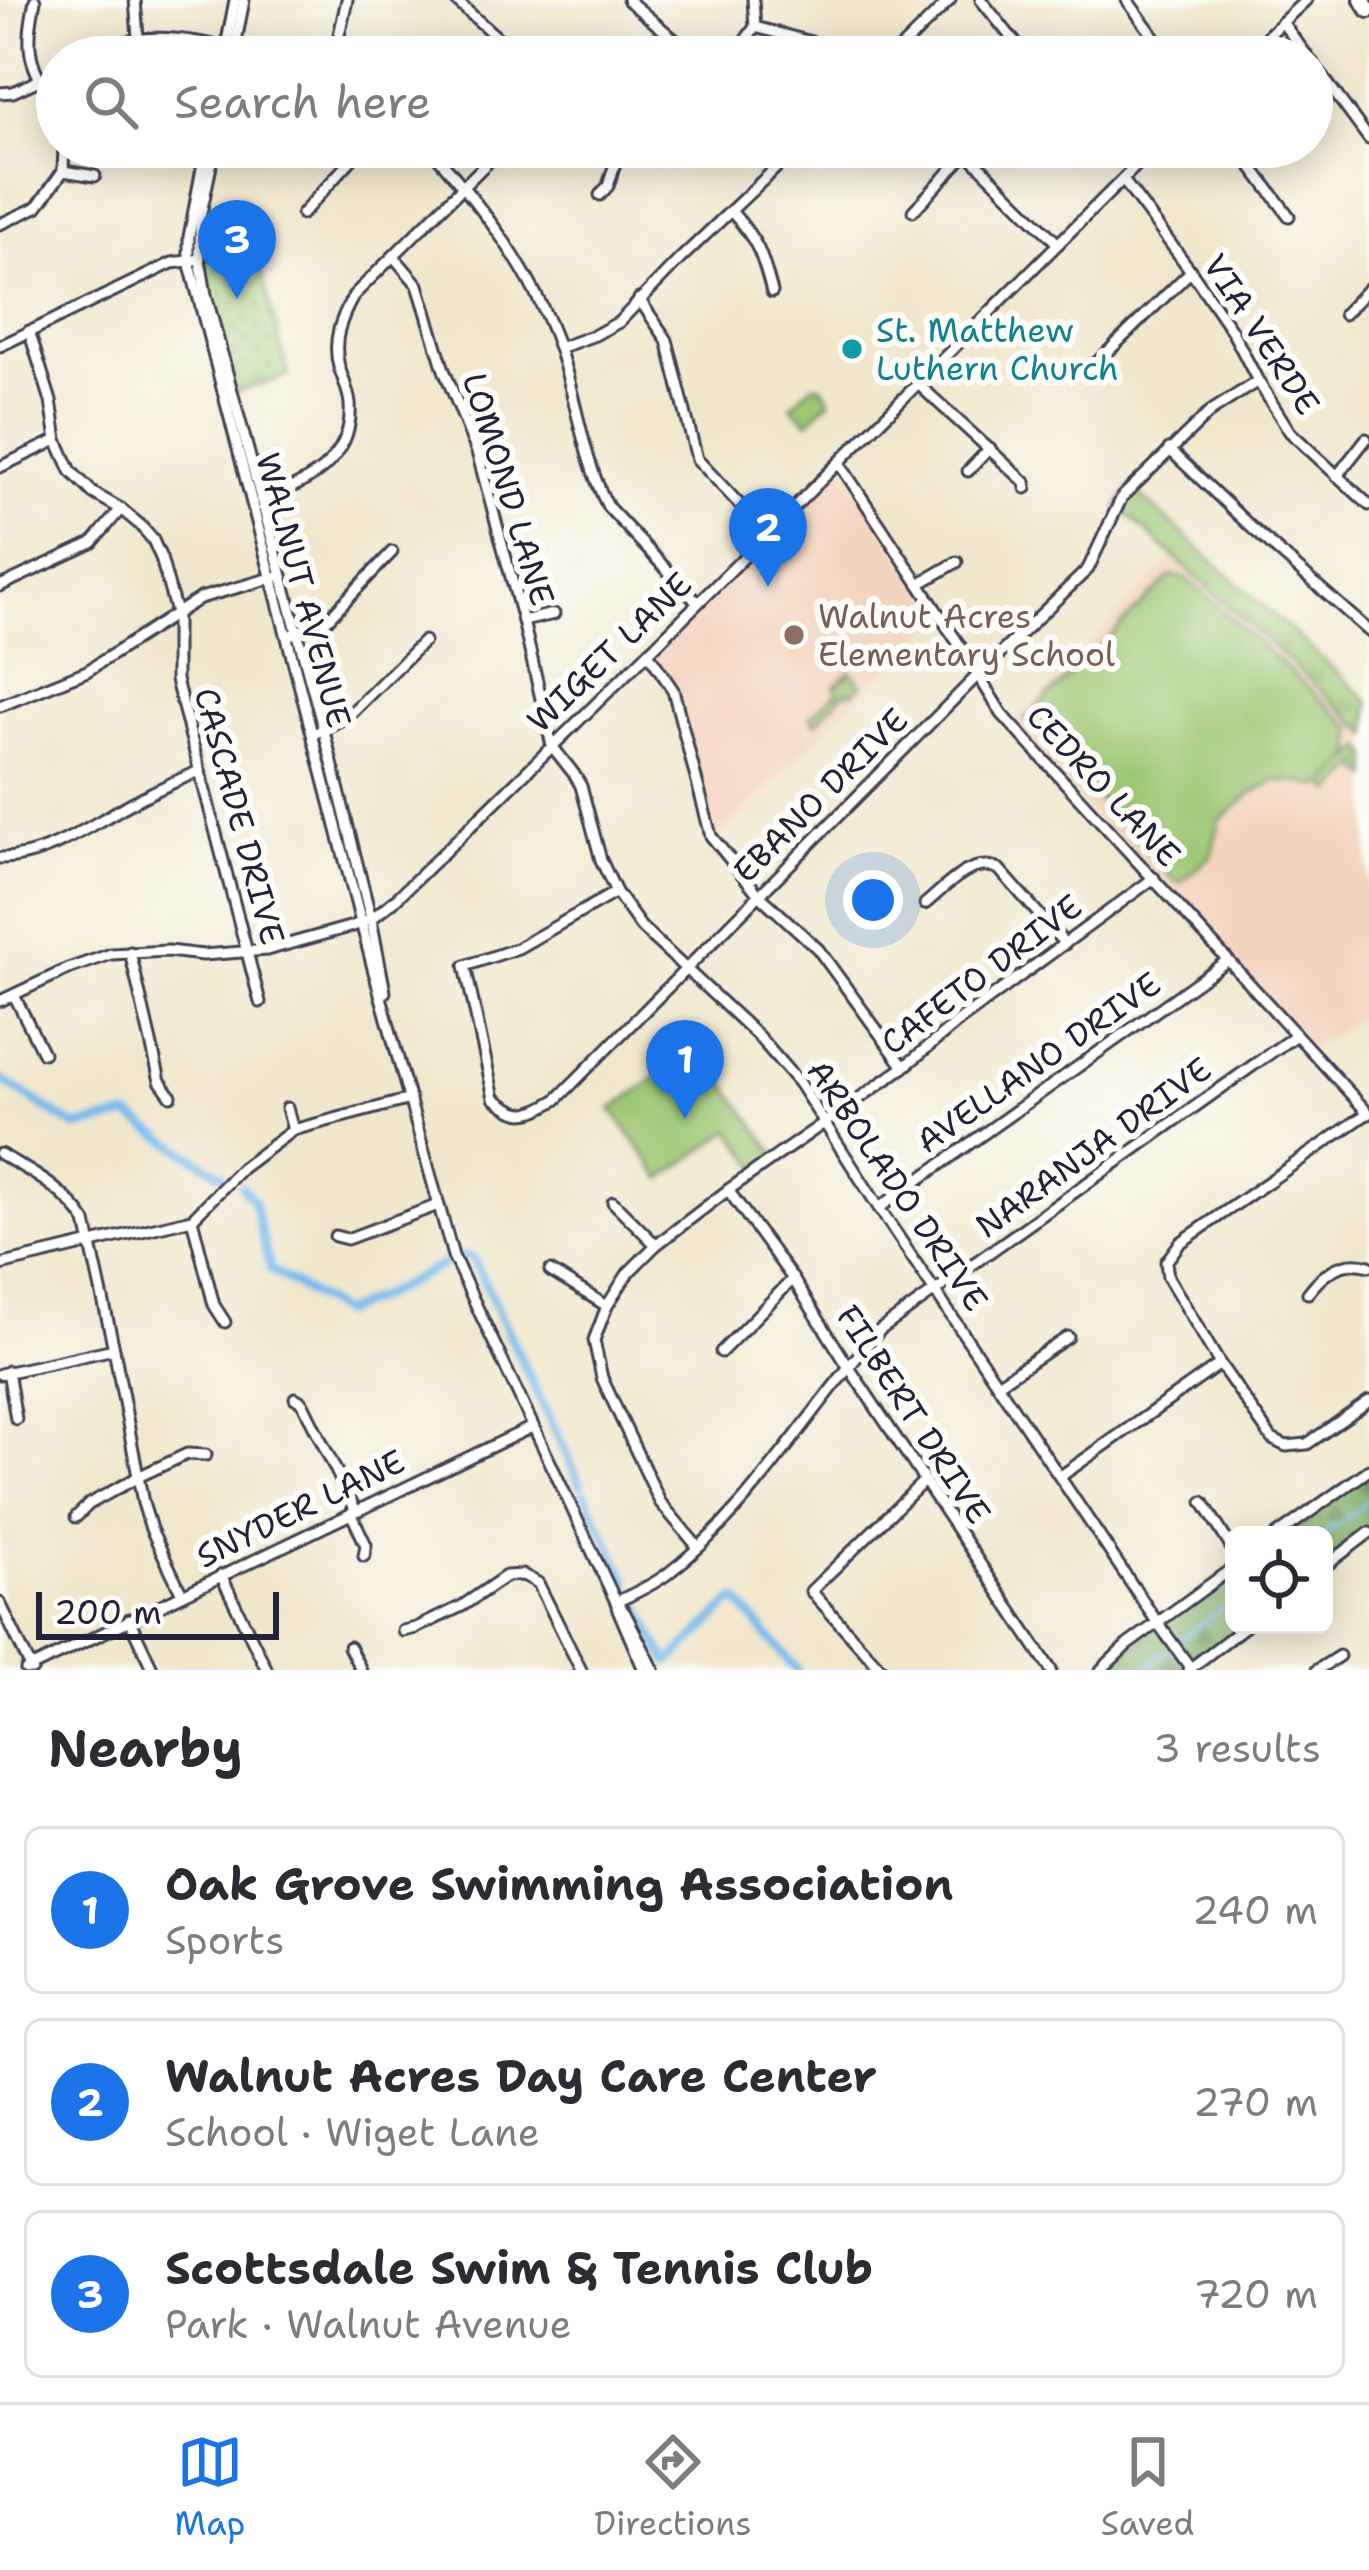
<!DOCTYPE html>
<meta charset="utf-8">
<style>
:root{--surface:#fff;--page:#f7f7f7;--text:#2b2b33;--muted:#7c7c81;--line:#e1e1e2;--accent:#1a73e8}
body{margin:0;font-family:"Shantell Sans",sans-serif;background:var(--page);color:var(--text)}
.controls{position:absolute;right:36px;bottom:36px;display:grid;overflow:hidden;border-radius:18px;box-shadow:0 6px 30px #0003}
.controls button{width:108px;height:108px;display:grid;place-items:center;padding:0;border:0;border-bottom:3px solid var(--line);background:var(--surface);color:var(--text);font:60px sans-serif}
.scale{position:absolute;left:36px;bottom:30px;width:243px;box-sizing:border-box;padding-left:12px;border:6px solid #22223b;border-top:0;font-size:33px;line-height:42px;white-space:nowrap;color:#22223b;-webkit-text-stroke:9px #fdfcf7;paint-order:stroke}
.you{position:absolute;left:873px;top:900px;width:42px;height:42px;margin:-30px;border:9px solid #fff;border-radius:50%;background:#1a73e8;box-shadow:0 0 0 18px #1a73e833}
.badge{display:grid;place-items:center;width:78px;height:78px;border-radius:50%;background:var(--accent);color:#fff;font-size:39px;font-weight:700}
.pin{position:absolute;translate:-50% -99px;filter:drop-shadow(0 3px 6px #0008)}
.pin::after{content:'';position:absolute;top:63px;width:42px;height:36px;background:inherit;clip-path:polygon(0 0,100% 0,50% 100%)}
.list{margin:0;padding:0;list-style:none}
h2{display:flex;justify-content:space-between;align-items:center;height:156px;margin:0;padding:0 48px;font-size:51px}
h2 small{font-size:39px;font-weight:400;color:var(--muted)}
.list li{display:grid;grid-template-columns:78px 1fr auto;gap:36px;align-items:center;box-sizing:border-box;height:168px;margin:0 24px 24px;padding:0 24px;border:3px solid var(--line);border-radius:18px}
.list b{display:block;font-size:45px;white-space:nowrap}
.list p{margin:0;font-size:39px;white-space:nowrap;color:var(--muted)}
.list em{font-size:39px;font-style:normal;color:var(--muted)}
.icon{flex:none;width:66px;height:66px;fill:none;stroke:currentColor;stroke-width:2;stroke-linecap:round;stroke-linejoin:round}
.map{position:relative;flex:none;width:1369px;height:1670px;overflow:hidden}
.search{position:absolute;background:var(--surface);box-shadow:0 6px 30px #0003;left:36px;right:36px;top:36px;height:132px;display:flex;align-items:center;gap:30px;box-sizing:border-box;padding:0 42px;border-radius:66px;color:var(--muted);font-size:45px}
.sheet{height:732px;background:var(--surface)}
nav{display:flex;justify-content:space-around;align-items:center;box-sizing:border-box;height:168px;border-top:3px solid var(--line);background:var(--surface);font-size:33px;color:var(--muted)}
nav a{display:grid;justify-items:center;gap:6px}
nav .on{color:var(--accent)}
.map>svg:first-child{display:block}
.built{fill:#f3d4be}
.grass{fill:url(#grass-tufts);stroke:#5f7457;stroke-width:3}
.forest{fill:url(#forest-firs);stroke:#506750;stroke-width:3}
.park{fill:url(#park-dots);stroke:#5f7457;stroke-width:3}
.garden{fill:#9cc773;stroke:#5f7457;stroke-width:3}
.water{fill:url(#water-rules);stroke:#4c6e94;stroke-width:3}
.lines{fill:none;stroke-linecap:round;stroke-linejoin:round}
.stream{stroke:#76bbec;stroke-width:3}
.canal{stroke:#76bbec;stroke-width:9}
.minor-casing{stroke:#414051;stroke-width:15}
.highway-casing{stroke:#414051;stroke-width:20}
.minor{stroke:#fff;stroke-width:9}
.highway{stroke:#fff;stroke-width:14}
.culture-dot{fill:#0f9aa8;stroke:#fdfcf7;stroke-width:4.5}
.education-dot{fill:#8d6e63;stroke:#fdfcf7;stroke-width:4.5}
.labels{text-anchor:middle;stroke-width:12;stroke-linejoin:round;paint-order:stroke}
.culture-label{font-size:33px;fill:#0d838f;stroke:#fdfcf7;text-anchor:start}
.street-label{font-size:33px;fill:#22223b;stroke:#fdfcf7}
.education-label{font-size:33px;fill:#785e54;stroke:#fdfcf7;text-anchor:start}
</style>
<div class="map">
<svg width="1369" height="1670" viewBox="0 0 1369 1670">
<defs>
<pattern id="grass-tufts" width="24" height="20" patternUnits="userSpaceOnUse" patternTransform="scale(3)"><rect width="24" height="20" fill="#9cc773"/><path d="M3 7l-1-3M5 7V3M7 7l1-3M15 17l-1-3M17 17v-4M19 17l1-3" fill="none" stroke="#7fa160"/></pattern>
<pattern id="forest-firs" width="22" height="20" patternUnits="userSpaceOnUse" patternTransform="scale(3)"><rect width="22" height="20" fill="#7dac65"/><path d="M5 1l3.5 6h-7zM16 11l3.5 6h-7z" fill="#668c54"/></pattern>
<pattern id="park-dots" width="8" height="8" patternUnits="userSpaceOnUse" patternTransform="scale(3)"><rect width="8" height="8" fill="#9cc773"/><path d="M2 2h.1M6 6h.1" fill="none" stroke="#7fa160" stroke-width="1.8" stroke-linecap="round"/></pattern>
<pattern id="water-rules" width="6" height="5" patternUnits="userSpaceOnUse" patternTransform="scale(3)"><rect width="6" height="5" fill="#76bbec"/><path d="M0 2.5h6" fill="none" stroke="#66a0cb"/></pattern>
</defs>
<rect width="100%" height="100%" fill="#fdfcf7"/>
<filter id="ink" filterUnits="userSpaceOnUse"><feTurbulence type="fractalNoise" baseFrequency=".00833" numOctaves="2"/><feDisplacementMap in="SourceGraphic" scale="24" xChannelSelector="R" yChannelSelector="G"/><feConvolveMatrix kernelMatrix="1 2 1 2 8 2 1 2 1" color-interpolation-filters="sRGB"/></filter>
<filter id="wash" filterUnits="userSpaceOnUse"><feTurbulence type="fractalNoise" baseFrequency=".004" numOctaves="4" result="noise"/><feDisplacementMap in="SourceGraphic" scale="48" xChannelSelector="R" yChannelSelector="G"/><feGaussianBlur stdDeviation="2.7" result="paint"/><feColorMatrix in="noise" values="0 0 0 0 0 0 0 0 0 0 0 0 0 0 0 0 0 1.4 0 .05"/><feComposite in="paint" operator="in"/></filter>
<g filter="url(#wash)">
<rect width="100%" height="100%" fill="#f1e7cc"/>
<g class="built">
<polygon points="839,463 940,616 714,841 673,690 648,653"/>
<polygon points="1173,557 1369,734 1369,1010 1310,1049 1012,726"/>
</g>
<g class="grass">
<polygon points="814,384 822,386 830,400 808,422 791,406"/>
<polygon points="1131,487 1369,701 1369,734 1118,506"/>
</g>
<g class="forest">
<polygon points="1369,1470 1369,1533 1324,1567 1324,1535 1278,1535"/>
<polygon points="1234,1567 1234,1625 1247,1625 1188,1670 1101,1670"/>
</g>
<g class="park">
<polygon points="242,199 289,376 232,393 206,295 201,246"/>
<polygon points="788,536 800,549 773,574 761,560"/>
<polygon points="850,671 862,684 854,692 845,692 816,723 810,717 838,691 835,686"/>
<polygon points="1363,748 1369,755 1369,777 1359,767 1333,792 1325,784"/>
</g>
<g class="garden">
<polygon points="1172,575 1187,579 1354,729 1353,757 1325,784 1321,786 1277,780 1251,794 1220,820 1211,856 1180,883 1175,881 1025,719"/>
<polygon points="699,1047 777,1156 759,1169 731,1130 662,1179 612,1109"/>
</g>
<polygon class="water" points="235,241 242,246 237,255 252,264 238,285 231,279 235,273 220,262"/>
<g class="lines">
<g class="stream">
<polyline points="1322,1535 1369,1501"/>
<polyline points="1178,1642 1234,1599"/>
<polyline points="1145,1670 1171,1648"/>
</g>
<g class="canal">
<polyline points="0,1079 76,1127 129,1116 222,1175"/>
<polyline points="242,1187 253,1200 270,1269 341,1313 384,1295 446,1263"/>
<polyline points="462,1257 469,1256 473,1259 581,1485"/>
<polyline points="585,1493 629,1584"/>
<polyline points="638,1602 654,1637"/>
<polyline points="657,1643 668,1662 672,1660 734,1600 737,1600 797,1670"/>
</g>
</g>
</g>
<g filter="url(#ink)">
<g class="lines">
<g class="minor-casing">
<g id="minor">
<path d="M35,0C25,53 28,62 57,108"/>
<polyline points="135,0 138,37"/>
<polyline points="455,0 519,57"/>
<polyline points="628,0 695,57"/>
<polyline points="981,0 1027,57"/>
<polyline points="1127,0 1169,57"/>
<polyline points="1282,22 1308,57"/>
<polyline points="755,27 822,45 849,57"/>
<path d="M85,57C151,22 200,44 269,57"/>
<polyline points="224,57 235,0"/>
<polyline points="233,57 244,0"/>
<polyline points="334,57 347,0"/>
<polyline points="733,57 755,27 753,0"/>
<polyline points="892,57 950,0"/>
<polyline points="1245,57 1306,0"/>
<polyline points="1312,62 1369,139"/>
<polyline points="0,93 13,92 57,72"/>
<polyline points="206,147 189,237 189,261 374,972 453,1256 616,1602 625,1613 654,1670"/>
<polyline points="215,147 200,218 200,259 206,295 324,731 371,919 385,992"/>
<path d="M429,147C483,208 532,270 559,348C577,400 582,457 608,507L698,603"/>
<polyline points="961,147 1058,244"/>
<polyline points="1237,147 1289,216"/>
<polyline points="63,171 95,176"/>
<polyline points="1123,180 1191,271 1232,331 1258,381 1290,432 1369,505"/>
<polyline points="600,195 608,186 620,147"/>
<path d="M731,211C758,241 762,254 772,292"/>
<polyline points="913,211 967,153"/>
<polyline points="302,214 363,147"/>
<polyline points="0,224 37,207 63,171 64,147"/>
<polyline points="394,257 418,285 444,370 477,452 523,621 552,746 574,774 581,786 601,860 616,892 641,927 758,1036 799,1083 879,1208 1157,1622 1192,1670"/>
<polyline points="639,299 667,340 697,459 767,534"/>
<polyline points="1344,314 1369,288"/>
<polyline points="29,331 51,401 57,440 71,471 93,493 121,509 140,525 153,540 161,558 176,613 176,680 260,1002"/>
<polyline points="0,346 172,263 195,260"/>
<polyline points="559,348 595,335 619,322 680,259 798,147"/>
<polyline points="1086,373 1191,271"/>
<polyline points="918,384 1025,482 1026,488"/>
<polyline points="1169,449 1252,528 1369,631"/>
<polyline points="839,463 962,649 1002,714 1369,1114"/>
<polyline points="0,467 57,440"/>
<polyline points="968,471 990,448"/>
<polyline points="1337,476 1366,439"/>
<path d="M261,500C307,484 354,460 350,404C349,392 343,379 339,367C332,340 341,318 354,295L503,147"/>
<polyline points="919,584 957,562"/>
<polyline points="0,586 92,543 121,509"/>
<polyline points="523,621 554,614"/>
<polyline points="293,634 327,620 392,552"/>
<polyline points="648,653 673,690 711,836 759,895 818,949 904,1067"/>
<polyline points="0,706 87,671 200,598 275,577"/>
<polyline points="318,732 348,716 424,641"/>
<path d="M0,858C49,858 96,821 139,799C158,789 179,780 199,771"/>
<path d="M616,892L518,948L465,966L494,1098C521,1119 528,1116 556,1100L978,675L1088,569L1122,497L1211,411L1258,381"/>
<path d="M925,904C946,887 971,856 999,869L1065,944"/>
<polyline points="130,952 160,1081 171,1096"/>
<polyline points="14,995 43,1053"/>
<polyline points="0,1001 68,969 111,954 168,951 203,955 267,950 353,926 371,919 394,901 648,653 1155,147"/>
<polyline points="287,1108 293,1130"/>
<polyline points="1368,1113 1180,1243 1166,1262 1168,1277 1220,1364 1272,1439 1286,1446 1307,1444 1369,1401"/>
<path d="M0,1154C32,1172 66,1190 86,1222L114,1349L143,1503L151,1529L182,1594"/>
<polyline points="728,1190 793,1279 848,1366 1051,1670"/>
<polyline points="613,1202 656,1245"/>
<polyline points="879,1208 1228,960"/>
<polyline points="192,1219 214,1305 225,1322"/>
<polyline points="335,1236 347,1239 438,1205"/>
<polyline points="0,1265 192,1219 242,1168 293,1130 410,1099"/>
<polyline points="550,1271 607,1306"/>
<path d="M1308,1293C1323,1273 1344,1258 1369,1266"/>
<polyline points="721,1352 793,1279"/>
<polyline points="8,1371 16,1419"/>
<polyline points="0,1374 114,1349"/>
<polyline points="999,1383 1068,1337"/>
<polyline points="295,1398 302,1402 356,1511"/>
<polyline points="1061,1476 1220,1364"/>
<polyline points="1203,1502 1234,1552"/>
<polyline points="351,1513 366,1545 364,1556"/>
<polyline points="76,1517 89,1504 140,1476 187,1454 206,1455"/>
<polyline points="1277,1535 1369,1470"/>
<polyline points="697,1546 660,1502 602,1378 594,1340 607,1306 628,1273 656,1245 728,1190 904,1067 959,1021 1154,878"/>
<polyline points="1324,1567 1369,1533"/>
<polyline points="221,1575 266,1668"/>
<path d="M616,1602C633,1594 651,1586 666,1575C753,1509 807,1411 880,1330L1296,1035"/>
<polyline points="0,1603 32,1670"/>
<polyline points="617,1607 644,1670"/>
<polyline points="129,1619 153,1670"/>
<polyline points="403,1631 416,1628 462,1606 506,1576 523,1575 538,1583 581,1670"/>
<polyline points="349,1647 361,1670"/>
<polyline points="26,1670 532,1427"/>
<polyline points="882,1670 811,1591 924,1481"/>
<polyline points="1101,1670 1127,1645 1234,1567"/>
<polyline points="1188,1670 1247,1625"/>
<polyline points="1317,1670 1339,1656"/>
</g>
</g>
<g class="highway-casing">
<polyline id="highway" points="1362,0 1369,10"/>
</g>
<use href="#minor" class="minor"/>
<use href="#highway" class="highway"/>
</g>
</g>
<circle class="culture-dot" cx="852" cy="349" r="12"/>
<circle class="education-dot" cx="794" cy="635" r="12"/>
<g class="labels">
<g class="culture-label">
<text x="876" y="342">St. Matthew<tspan x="876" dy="38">Luthern Church</tspan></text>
</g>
<g class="street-label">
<text transform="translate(1262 334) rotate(57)" y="12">VIA VERDE</text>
<text transform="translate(509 489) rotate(73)" y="12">LOMOND LANE</text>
<text transform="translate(304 590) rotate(75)" y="12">WALNUT AVENUE</text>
<text transform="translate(609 652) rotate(-44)" y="12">WIGET LANE</text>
<text transform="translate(1104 785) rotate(47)" y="12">CEDRO LANE</text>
<text transform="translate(820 795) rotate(-45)" y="12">EBANO DRIVE</text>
<text transform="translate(240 816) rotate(75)" y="12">CASCADE DRIVE</text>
<text transform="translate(981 974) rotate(-37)" y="12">CAFETO DRIVE</text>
<text transform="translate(1038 1062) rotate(-35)" y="12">AVELLANO DRIVE</text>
<text transform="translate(1093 1147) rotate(-36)" y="12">NARANJA DRIVE</text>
<text transform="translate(898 1185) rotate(56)" y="12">ARBOLADO DRIVE</text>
<text transform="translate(914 1414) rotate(57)" y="12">FILBERT DRIVE</text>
<text transform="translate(300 1508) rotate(-26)" y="12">SNYDER LANE</text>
</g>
<g class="education-label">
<text x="818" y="628">Walnut Acres<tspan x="818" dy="38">Elementary School</tspan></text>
</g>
</g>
</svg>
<div class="controls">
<button><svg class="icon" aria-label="locate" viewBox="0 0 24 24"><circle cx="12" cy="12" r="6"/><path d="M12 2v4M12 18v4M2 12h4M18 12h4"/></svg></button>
</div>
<div class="scale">200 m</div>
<div class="you"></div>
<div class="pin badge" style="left:685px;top:1119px">1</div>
<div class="pin badge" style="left:768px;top:587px">2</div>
<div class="pin badge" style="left:237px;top:299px">3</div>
<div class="search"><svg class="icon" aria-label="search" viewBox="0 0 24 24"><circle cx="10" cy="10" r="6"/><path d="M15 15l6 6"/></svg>Search here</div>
</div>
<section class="sheet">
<h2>Nearby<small>3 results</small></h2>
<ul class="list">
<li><span class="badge">1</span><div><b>Oak Grove Swimming Association</b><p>Sports</p></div><em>240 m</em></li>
<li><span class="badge">2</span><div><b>Walnut Acres Day Care Center</b><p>School · Wiget Lane</p></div><em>270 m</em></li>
<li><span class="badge">3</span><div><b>Scottsdale Swim &amp; Tennis Club</b><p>Park · Walnut Avenue</p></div><em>720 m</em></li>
</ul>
</section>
<nav>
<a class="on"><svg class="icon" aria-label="map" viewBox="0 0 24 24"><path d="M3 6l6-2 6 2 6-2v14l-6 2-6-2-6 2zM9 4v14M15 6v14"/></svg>Map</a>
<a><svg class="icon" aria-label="directions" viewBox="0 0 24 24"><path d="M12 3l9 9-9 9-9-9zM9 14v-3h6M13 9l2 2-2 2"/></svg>Directions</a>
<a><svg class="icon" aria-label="saved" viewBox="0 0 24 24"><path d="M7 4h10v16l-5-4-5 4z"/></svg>Saved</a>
</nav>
